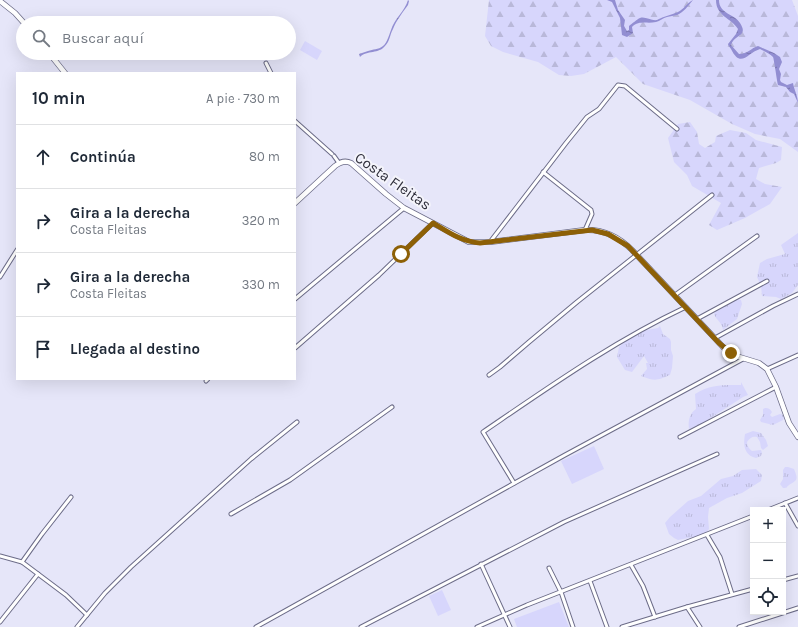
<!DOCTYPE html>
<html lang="es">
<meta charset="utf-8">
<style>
:root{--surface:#fff;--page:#f6f6f7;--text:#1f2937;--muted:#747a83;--line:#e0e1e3}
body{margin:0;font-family:Karla,sans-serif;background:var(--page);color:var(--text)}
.controls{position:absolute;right:12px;bottom:12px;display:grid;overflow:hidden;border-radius:0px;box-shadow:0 4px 16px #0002}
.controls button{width:36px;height:36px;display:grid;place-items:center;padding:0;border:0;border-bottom:1px solid var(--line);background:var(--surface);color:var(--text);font:20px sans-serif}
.stop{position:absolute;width:12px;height:12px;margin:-9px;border:3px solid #8d6006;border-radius:50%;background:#fff}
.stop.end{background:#8d6006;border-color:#fff;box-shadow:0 1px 4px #0008}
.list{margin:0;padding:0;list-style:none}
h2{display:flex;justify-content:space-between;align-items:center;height:52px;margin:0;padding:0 16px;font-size:17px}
h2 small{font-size:13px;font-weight:400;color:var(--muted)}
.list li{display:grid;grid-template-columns:26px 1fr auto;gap:12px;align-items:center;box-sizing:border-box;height:64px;padding:0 16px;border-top:1px solid var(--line)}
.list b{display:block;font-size:15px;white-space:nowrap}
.list p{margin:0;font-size:13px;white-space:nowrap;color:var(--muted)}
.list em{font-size:13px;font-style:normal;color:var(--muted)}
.icon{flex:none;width:22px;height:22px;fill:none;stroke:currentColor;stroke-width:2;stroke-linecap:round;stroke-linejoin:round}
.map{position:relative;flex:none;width:798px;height:627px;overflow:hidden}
.search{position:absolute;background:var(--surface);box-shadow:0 4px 16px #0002;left:16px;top:16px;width:280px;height:44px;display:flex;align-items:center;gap:10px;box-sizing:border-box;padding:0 14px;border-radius:22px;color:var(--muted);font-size:15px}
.panel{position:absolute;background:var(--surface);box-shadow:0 4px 16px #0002;left:16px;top:72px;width:280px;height:308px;border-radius:0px}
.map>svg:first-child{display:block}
.grass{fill:url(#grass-tufts)}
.forest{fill:url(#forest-firs)}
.pitch{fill:#d7d6fc}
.water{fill:url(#water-ripples)}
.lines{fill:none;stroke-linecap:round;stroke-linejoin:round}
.street-casing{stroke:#6c6c88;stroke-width:5}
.secondary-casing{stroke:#6c6c88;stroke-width:6}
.street{stroke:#fff;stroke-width:3}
.secondary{stroke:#fff;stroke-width:4.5}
.route{stroke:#8d6006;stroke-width:5}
.labels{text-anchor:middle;stroke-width:4;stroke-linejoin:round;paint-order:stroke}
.street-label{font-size:15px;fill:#2f2f3b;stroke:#f4f4fb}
</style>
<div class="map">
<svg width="798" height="627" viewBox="0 0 798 627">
<defs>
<pattern id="grass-tufts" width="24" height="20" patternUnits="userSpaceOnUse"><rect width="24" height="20" fill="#d7d6fc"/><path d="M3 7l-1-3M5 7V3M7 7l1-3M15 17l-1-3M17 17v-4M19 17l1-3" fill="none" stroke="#b9b8d9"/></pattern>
<pattern id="forest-firs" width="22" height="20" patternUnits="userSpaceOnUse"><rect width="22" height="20" fill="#d7d6fc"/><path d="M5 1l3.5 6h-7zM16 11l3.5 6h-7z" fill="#b9b8d9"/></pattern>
<pattern id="water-ripples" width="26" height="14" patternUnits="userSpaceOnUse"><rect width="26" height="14" fill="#928ed2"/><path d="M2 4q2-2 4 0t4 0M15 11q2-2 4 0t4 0" fill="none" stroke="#7874ac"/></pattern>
</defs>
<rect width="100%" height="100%" fill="#e6e6f9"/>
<g class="grass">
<polygon points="798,233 798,285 792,293 781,299 776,297 762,296 761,286 757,277 760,263 767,259 785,254 781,245"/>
<path d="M731,298L741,300L742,304L737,319L723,330C722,322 716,320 714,314C718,307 723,301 731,298Z"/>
<path d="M660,326L663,334L670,339L671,342V350L673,356L672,368L670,375C657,381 654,381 641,376L647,369L646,363H648L644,356L632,372L625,370L617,357L619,347L628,339L641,331L658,328Z"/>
<path d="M741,382L748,395L743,397L703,423L689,429C688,421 689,414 696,409L695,394C711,384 723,385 741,385Z"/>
<path d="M765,408C769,408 770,409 772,412L770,415L772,417L780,414L783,415L784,417L783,420L773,425L761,422L760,420L763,415V409Z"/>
<path d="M753,431L761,433L766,440L768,446L763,450L761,448L760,442L757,437C752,436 750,438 747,442C747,446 749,449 752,451L761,450L762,453L761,456L756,458C744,455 743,445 745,434Z"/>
<path d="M785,467H788L794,469C798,479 798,480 789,485C784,489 790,487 783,488L780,484L783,479V470Z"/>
<polygon points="756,469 762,475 761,481 742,493 727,498 709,508 708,517 709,529 704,535 678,540 674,538 669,534 665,523 670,517 688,501 701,496 721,479 733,476 742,470"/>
</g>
<g class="forest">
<polygon points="489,0 792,0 798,16 798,152 780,139 755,134 732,124 690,100 643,84 616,57 584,74 571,76 559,75 538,62 503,52 491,46 485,36"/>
<polygon points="690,122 697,132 699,144 705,148 715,142 716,136 730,130 746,133 756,140 782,147 781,160 776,163 759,168 756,179 765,184 782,187 770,204 745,218 717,230 709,225 721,203 692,186 687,175 674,162 668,138 678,124"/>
</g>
<g class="pitch">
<polygon points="305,41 322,51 317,60 300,50"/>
<polygon points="594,446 604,469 572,484 561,461"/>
<polygon points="442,590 451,610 438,616 429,596"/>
<polygon points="559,602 569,627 517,627 514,619"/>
</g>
<g class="water">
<path d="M408,0L409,1L408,5C403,12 396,21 393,29C390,34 390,41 385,46C379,54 367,50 360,57L359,54C362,53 365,52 368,51C373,49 378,50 383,46C387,43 389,35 391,30C394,19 405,11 408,0Z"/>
<path d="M607,0H615L618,10L625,20L624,26L627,31L629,30V26C632,24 637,19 640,18C645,16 651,21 657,20C664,16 671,15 678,12C684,9 687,3 693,0C688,6 684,12 677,15C674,16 670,16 667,17C663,18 660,21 656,22C647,24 639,20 632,27L633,33L627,37L622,35L620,18L612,2Z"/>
<path d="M716,0H719C719,14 735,14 740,23C749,37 734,34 731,45L739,54C748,54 751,48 758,46L774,53L780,57L782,62L779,69L781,74L780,80L781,82L787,85L793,83C794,90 798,96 798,103L794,94L790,92L786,87L778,85C777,81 774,59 773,57C770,54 764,51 760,49C747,53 741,69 731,49C730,47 728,46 728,44L736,34L738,29C731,18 716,16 716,0Z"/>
</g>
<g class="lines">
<g class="street-casing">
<g id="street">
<polyline points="266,63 271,73"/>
<polyline points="295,121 332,154"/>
<polyline points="334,156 339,163"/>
<polyline points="543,172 591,210 592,214 585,230"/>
<polyline points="490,242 566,143 587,117 599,109 618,85 625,86 677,129"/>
<polyline points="0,277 17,250"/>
<polyline points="675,295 757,236"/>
<polyline points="295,299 404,208"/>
<polyline points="697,319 767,281"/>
<polyline points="715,338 773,306 798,294"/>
<polyline points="295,348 379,275 433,223"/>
<polyline points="767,369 798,355"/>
<polyline points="489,375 500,367 529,342 577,302 712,195"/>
<polyline points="206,381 208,379"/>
<polyline points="680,437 776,387"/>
<path d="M514,483L483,432C549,387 614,341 686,307"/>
<polyline points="785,503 798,526"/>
<polyline points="768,510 798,498"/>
<polyline points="231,514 290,480 392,407"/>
<polyline points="707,535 720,557 732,594"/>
<polyline points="0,556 22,562"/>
<polyline points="481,564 510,627"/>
<polyline points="631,565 643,586 655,617"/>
<polyline points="549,568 561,592 573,627"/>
<polyline points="38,574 66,595 87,615"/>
<polyline points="783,580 798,576"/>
<polyline points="590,581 607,627"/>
<polyline points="687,607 700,627"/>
<polyline points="0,622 38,574 22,562 42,534 71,497"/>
<polyline points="77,627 105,593 131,567 251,459 297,422"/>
<polyline points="256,627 565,455 743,359"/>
<polyline points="361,627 564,522 717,454"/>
<polyline points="477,627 527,605 753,516"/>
<polyline points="622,627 687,607 753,589"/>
<polyline points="739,627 798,608"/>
</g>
</g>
<g class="secondary-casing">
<g id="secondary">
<polyline points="0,1 15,13 24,23"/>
<polyline points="49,53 65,73"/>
<path d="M295,203L335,166C340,162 345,160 351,163L386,194L404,208L469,242H490L585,230C604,229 619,237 632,250L724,348L736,356L759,363L767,369L776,387L789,423L798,437"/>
</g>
</g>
<use href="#street" class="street"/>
<use href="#secondary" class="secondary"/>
</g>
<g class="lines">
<path class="route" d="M401,254L433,223C448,232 462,242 480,243L592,230L608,234L628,246L719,343L731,353"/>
</g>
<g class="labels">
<g class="street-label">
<text transform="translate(393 181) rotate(35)" y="5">Costa Fleitas</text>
</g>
</g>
</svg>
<div class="controls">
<button>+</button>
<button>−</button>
<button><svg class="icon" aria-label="locate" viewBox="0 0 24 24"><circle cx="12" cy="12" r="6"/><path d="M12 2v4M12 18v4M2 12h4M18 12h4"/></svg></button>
</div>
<div class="stop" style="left:401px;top:254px"></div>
<div class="stop end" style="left:731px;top:353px"></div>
<div class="search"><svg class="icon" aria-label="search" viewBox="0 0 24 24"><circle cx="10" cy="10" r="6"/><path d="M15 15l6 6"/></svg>Buscar aquí</div>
<section class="panel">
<h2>10 min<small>A pie · 730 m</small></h2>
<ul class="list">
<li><svg class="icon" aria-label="ahead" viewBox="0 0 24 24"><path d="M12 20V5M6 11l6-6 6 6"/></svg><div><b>Continúa</b></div><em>80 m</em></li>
<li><svg class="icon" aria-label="right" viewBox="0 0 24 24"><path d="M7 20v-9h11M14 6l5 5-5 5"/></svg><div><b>Gira a la derecha</b><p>Costa Fleitas</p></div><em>320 m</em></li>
<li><svg class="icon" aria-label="right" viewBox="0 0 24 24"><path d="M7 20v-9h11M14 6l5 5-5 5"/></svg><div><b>Gira a la derecha</b><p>Costa Fleitas</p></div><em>330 m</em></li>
<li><svg class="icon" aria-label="arrive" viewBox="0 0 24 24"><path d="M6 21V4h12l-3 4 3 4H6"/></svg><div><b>Llegada al destino</b></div></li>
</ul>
</section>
</div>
